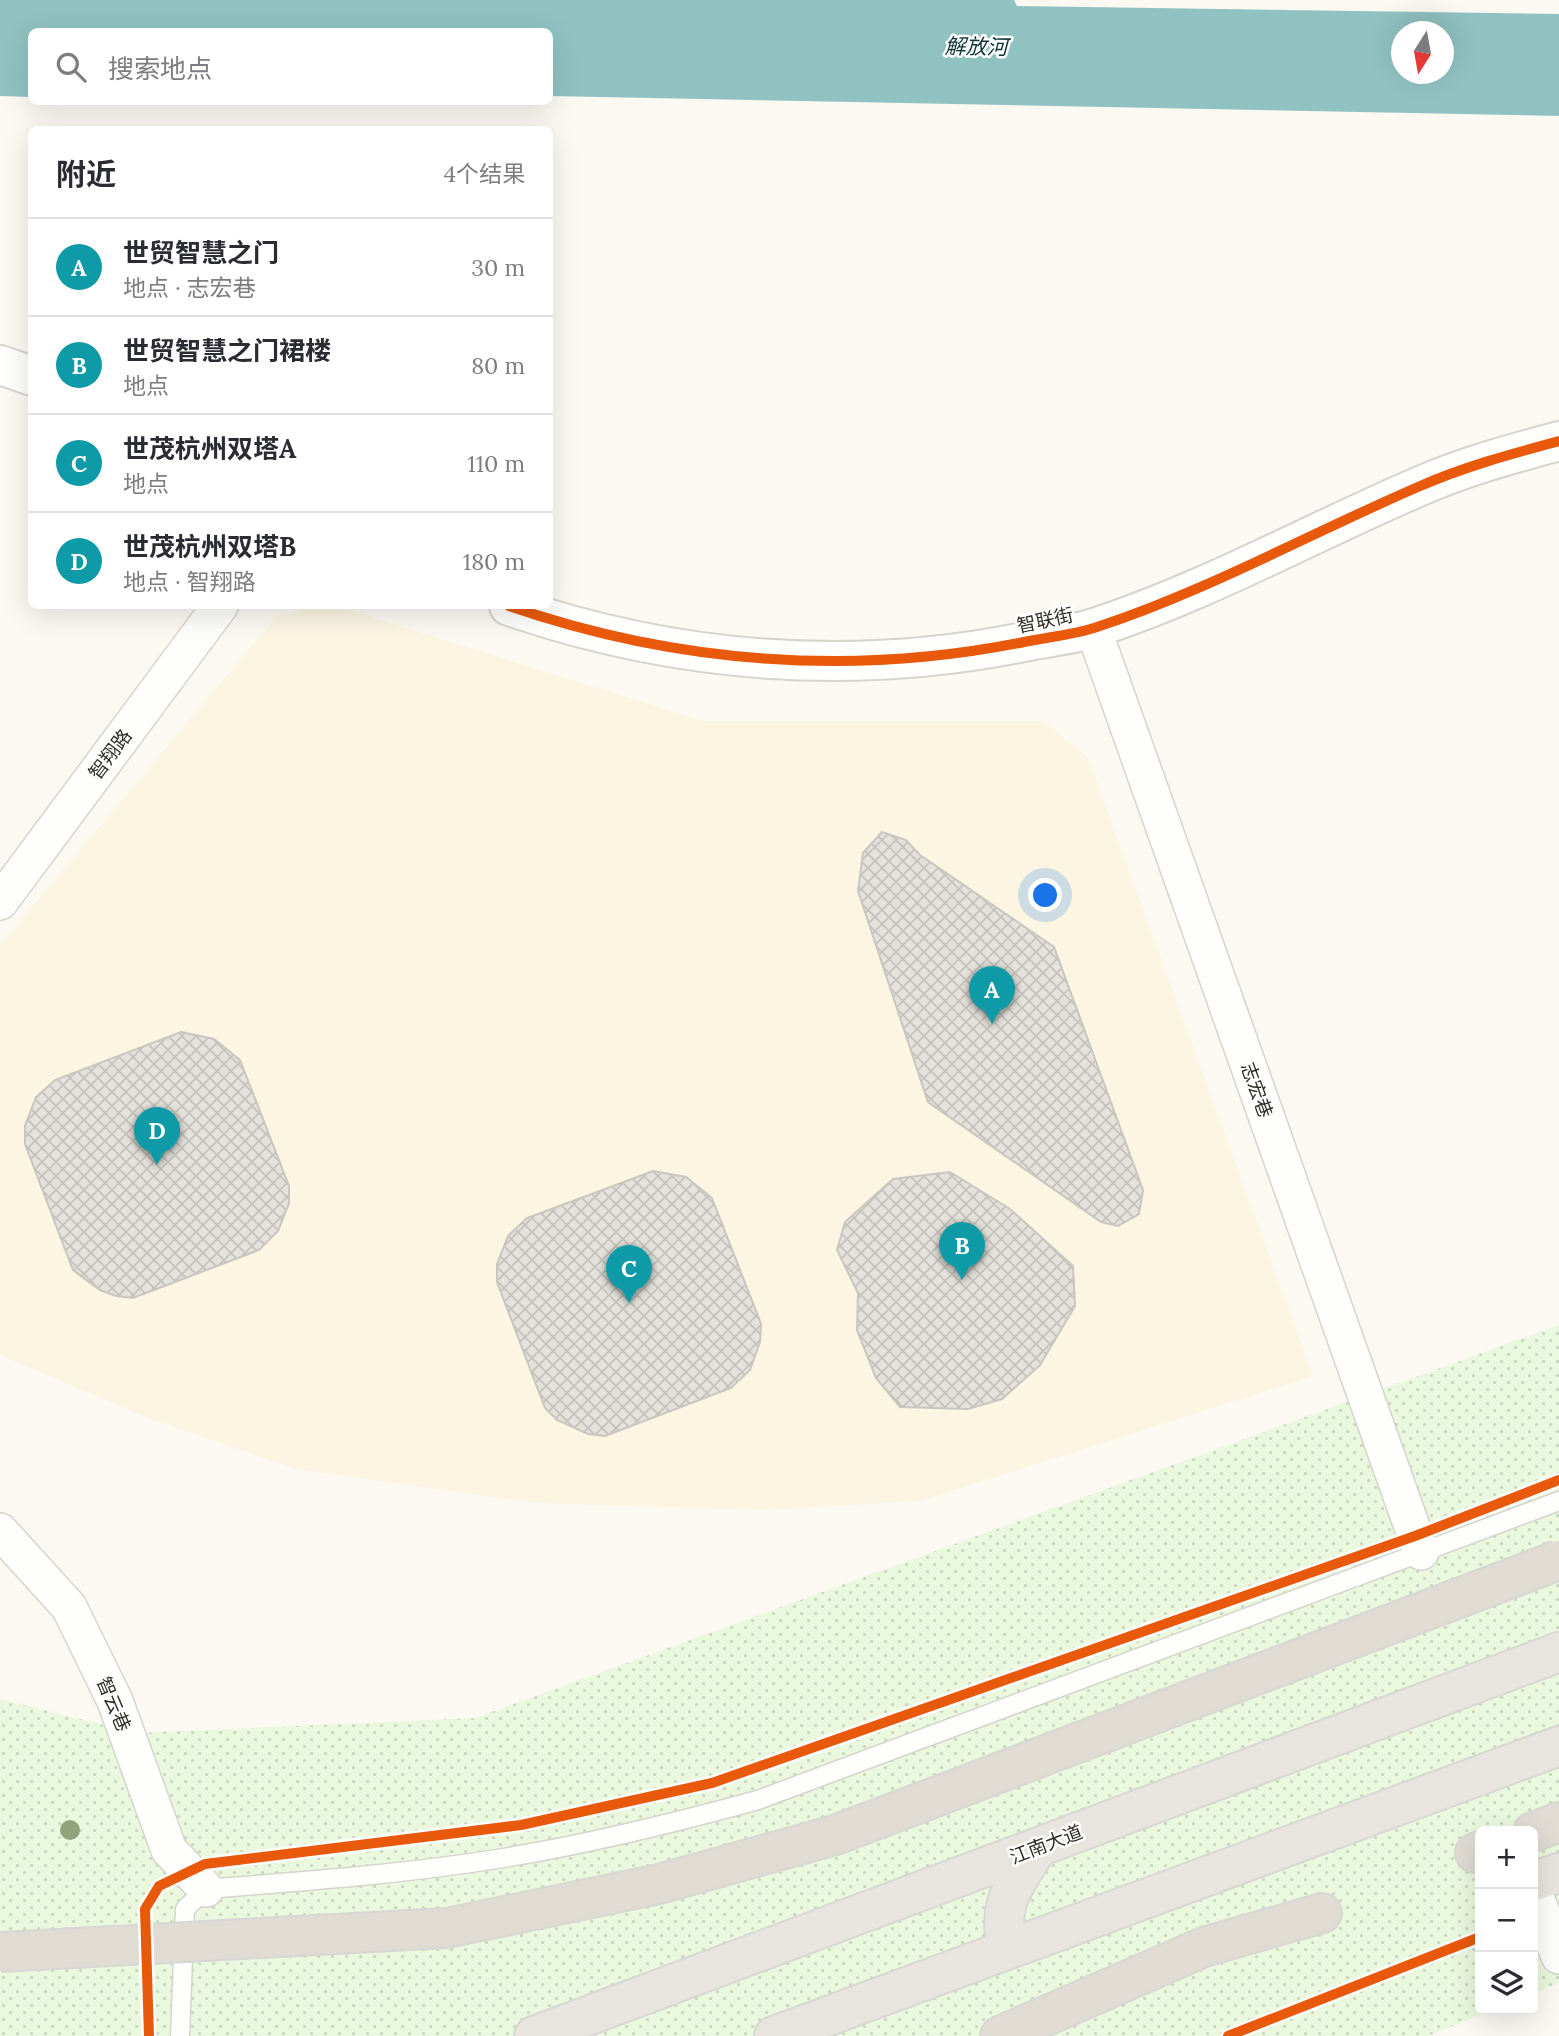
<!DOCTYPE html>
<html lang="zh">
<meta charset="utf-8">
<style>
:root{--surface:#fff;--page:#f2f2f3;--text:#2b2b33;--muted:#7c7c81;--line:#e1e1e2;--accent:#111827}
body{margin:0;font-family:Lora,"Noto Sans SC",serif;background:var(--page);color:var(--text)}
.controls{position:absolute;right:21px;bottom:21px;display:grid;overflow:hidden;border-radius:10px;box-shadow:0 7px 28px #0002}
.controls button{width:63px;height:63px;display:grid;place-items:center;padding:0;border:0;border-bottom:2px solid var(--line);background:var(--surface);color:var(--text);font:35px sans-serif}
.compass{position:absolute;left:1391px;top:21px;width:63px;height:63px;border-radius:50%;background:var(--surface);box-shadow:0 7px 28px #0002;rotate:191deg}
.you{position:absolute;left:1046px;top:896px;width:24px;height:24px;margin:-18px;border:5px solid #fff;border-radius:50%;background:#1a73e8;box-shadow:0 0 0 10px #1a73e833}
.badge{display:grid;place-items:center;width:46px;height:46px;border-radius:50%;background:var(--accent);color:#fff;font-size:23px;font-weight:700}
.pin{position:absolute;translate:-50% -58px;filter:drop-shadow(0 2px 4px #0008)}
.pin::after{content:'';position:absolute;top:37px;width:24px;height:21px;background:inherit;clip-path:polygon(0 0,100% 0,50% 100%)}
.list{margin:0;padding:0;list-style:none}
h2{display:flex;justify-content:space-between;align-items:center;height:91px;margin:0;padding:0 28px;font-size:30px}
h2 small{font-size:23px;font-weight:400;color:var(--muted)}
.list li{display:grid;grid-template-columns:46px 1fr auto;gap:21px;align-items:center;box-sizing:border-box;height:98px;padding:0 28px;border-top:2px solid var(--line)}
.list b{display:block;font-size:26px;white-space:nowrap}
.list p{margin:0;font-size:23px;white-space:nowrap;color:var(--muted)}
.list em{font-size:23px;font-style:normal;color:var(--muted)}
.icon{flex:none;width:38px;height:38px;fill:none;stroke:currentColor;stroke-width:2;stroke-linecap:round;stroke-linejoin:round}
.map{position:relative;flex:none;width:1559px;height:2036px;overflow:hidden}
.search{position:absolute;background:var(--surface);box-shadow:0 7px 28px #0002;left:28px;top:28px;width:525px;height:77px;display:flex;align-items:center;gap:18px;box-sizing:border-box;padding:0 24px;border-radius:10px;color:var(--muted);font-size:26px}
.panel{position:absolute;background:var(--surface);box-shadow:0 7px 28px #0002;left:28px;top:126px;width:525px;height:483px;border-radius:10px}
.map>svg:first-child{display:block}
.built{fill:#fbf5e2}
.grass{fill:url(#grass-dots)}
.water{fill:#90c2c1;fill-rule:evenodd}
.building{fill:url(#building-cross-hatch);stroke:#c8c6bf;stroke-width:2}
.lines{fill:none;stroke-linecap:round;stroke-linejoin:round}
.service-casing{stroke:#d6d4cd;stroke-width:21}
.minor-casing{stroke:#d6d4cd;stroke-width:38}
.tertiary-casing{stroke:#d6d4cd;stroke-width:42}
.primary-casing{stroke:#d8d7d3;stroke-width:42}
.trunk-casing{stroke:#d8d7d3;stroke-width:42}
.service{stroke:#fefefd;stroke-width:18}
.minor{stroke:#fefefd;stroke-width:35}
.tertiary{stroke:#fefefd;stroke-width:38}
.primary{stroke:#e8e4de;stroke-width:38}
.trunk{stroke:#e0dbd3;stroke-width:38}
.trunk-bridge-casing{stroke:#d8d7d3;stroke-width:42;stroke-linecap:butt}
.trunk-bridge{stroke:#e0dbd3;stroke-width:38}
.cycleway-casing{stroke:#fff;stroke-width:15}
.cycleway{stroke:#e8590c;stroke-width:10}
.tree{fill:#90a37b}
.labels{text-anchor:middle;stroke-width:5;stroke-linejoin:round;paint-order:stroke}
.street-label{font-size:19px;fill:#302d25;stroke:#fff}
.water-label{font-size:21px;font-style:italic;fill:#0d3233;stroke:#fff}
</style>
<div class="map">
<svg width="1559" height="2036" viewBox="0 0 1559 2036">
<defs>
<pattern id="grass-dots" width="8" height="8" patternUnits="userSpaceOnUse" patternTransform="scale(1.75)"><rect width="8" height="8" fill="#eaf8dd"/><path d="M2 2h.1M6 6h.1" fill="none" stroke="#c9d5be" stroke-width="1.8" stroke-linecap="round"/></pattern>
<pattern id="building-cross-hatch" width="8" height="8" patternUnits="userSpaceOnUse" patternTransform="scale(1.75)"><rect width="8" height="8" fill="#e4e2db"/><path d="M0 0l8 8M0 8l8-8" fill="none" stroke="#c4c2bc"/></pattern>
</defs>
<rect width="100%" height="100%" fill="#fbf9f2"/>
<polygon class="built" points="317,606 336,606 703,721 1043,721 1088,758 1313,1376 920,1501 761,1510 535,1503 296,1469 148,1418 0,1355 0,945 276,617"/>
<polygon class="grass" points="1559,1325 1559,1983 1533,1993 1533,1831 1480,1831 1480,2010 1492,2010 1428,2036 0,2036 0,1699 136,1733 475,1718"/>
<path class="water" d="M0,0H1014L1017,6L1559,14V116L550,96V32H32L31,97L0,96ZM1402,32H1444V74H1402Z"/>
<g class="building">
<polygon points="882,832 906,840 920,855 1054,947 1143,1190 1139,1214 1118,1226 1101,1222 928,1102 858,891 863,853"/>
<polygon points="181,1032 214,1039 240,1060 289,1186 289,1203 278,1231 259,1250 133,1298 116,1296 100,1290 73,1270 25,1144 25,1126 36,1097 55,1080"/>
<polygon points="653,1171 686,1177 712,1198 761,1324 760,1342 750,1370 731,1388 605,1436 588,1434 557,1420 545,1408 497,1282 497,1264 508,1236 527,1218"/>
<polygon points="950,1172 1010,1209 1073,1266 1075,1306 1040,1365 1002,1399 968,1409 900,1407 876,1378 857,1330 858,1293 837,1250 845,1222 893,1179"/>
</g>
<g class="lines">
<g class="service-casing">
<path id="service" d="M180,2036L185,1909L206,1889C305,1881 405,1874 503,1858C589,1844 674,1823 758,1800L1559,1501"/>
</g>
<g class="minor-casing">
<g id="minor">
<polyline points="1093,628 1421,1552"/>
<polyline points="0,902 220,606"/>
<polyline points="0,1531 69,1607 115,1701 169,1850 206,1889"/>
<polyline points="1533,1890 1559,1956"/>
</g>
</g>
<g class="tertiary-casing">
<g id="tertiary">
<polyline points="0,365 32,376"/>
<path d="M509,606C675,663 851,677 1024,642C1047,637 1072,635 1094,628C1205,592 1311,533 1418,487C1463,467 1511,454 1559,441"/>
</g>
</g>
<g class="primary-casing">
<g id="primary">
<polyline points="1533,1881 1559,1873"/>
<path d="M1007,1949C997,1902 1014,1886 1037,1848"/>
<polyline points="534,2036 1559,1652"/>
<polyline points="774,2036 1559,1746"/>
</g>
</g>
<g class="trunk-casing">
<g id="trunk">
<polyline points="1533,1832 1559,1822"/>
<polyline points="1475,1853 1480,1851"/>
<polyline points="1000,2036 1204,1947 1322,1913"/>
</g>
</g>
<use href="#service" class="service"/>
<use href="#minor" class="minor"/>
<use href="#tertiary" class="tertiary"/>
<use href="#primary" class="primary"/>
<use href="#trunk" class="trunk"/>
<g class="trunk-bridge-casing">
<polyline id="trunk-bridge" points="0,1952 447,1928 659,1884 835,1835 1559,1560"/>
</g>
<use href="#trunk-bridge" class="trunk-bridge"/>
<g class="cycleway-casing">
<g id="cycleway">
<path d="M509,606C675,663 851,677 1024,642C1047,637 1072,635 1094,628C1205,592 1311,533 1418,487C1463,467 1511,454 1559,441"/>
<polyline points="149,2036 145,1909 159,1886 205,1864 521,1825 712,1783 1415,1536 1559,1480"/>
<polyline points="1228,2036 1480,1937"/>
</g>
</g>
<use href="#cycleway" class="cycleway"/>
</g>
<circle class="tree" cx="70" cy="1830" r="10"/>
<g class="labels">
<g class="street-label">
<text transform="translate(1045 620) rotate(-12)" y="7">智联街</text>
<text transform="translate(110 754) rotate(-53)" y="7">智翔路</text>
<text transform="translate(1257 1090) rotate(70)" y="7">志宏巷</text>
<text transform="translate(114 1704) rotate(67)" y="7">智云巷</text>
<text transform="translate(1046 1844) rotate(-21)" y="7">江南大道</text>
</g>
<g class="water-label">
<text transform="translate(976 47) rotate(1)" y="7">解放河</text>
</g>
</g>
</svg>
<div class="controls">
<button>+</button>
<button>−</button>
<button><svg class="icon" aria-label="layers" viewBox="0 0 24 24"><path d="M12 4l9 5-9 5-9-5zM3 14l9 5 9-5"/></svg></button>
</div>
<svg class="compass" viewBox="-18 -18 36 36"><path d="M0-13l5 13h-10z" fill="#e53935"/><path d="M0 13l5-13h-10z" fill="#7c7c81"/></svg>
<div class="you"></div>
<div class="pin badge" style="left:992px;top:1024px;background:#0f9aa8">A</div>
<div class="pin badge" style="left:962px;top:1280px;background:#0f9aa8">B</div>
<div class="pin badge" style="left:629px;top:1303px;background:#0f9aa8">C</div>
<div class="pin badge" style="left:157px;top:1165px;background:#0f9aa8">D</div>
<div class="search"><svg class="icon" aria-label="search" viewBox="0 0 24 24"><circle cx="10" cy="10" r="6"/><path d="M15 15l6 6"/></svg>搜索地点</div>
<section class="panel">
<h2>附近<small>4个结果</small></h2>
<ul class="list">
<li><span class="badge" style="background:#0f9aa8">A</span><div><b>世贸智慧之门</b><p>地点 · 志宏巷</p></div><em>30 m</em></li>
<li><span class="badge" style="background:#0f9aa8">B</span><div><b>世贸智慧之门裙楼</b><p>地点</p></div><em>80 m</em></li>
<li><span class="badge" style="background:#0f9aa8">C</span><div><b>世茂杭州双塔A</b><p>地点</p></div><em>110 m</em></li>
<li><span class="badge" style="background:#0f9aa8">D</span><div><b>世茂杭州双塔B</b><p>地点 · 智翔路</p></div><em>180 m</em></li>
</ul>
</section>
</div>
